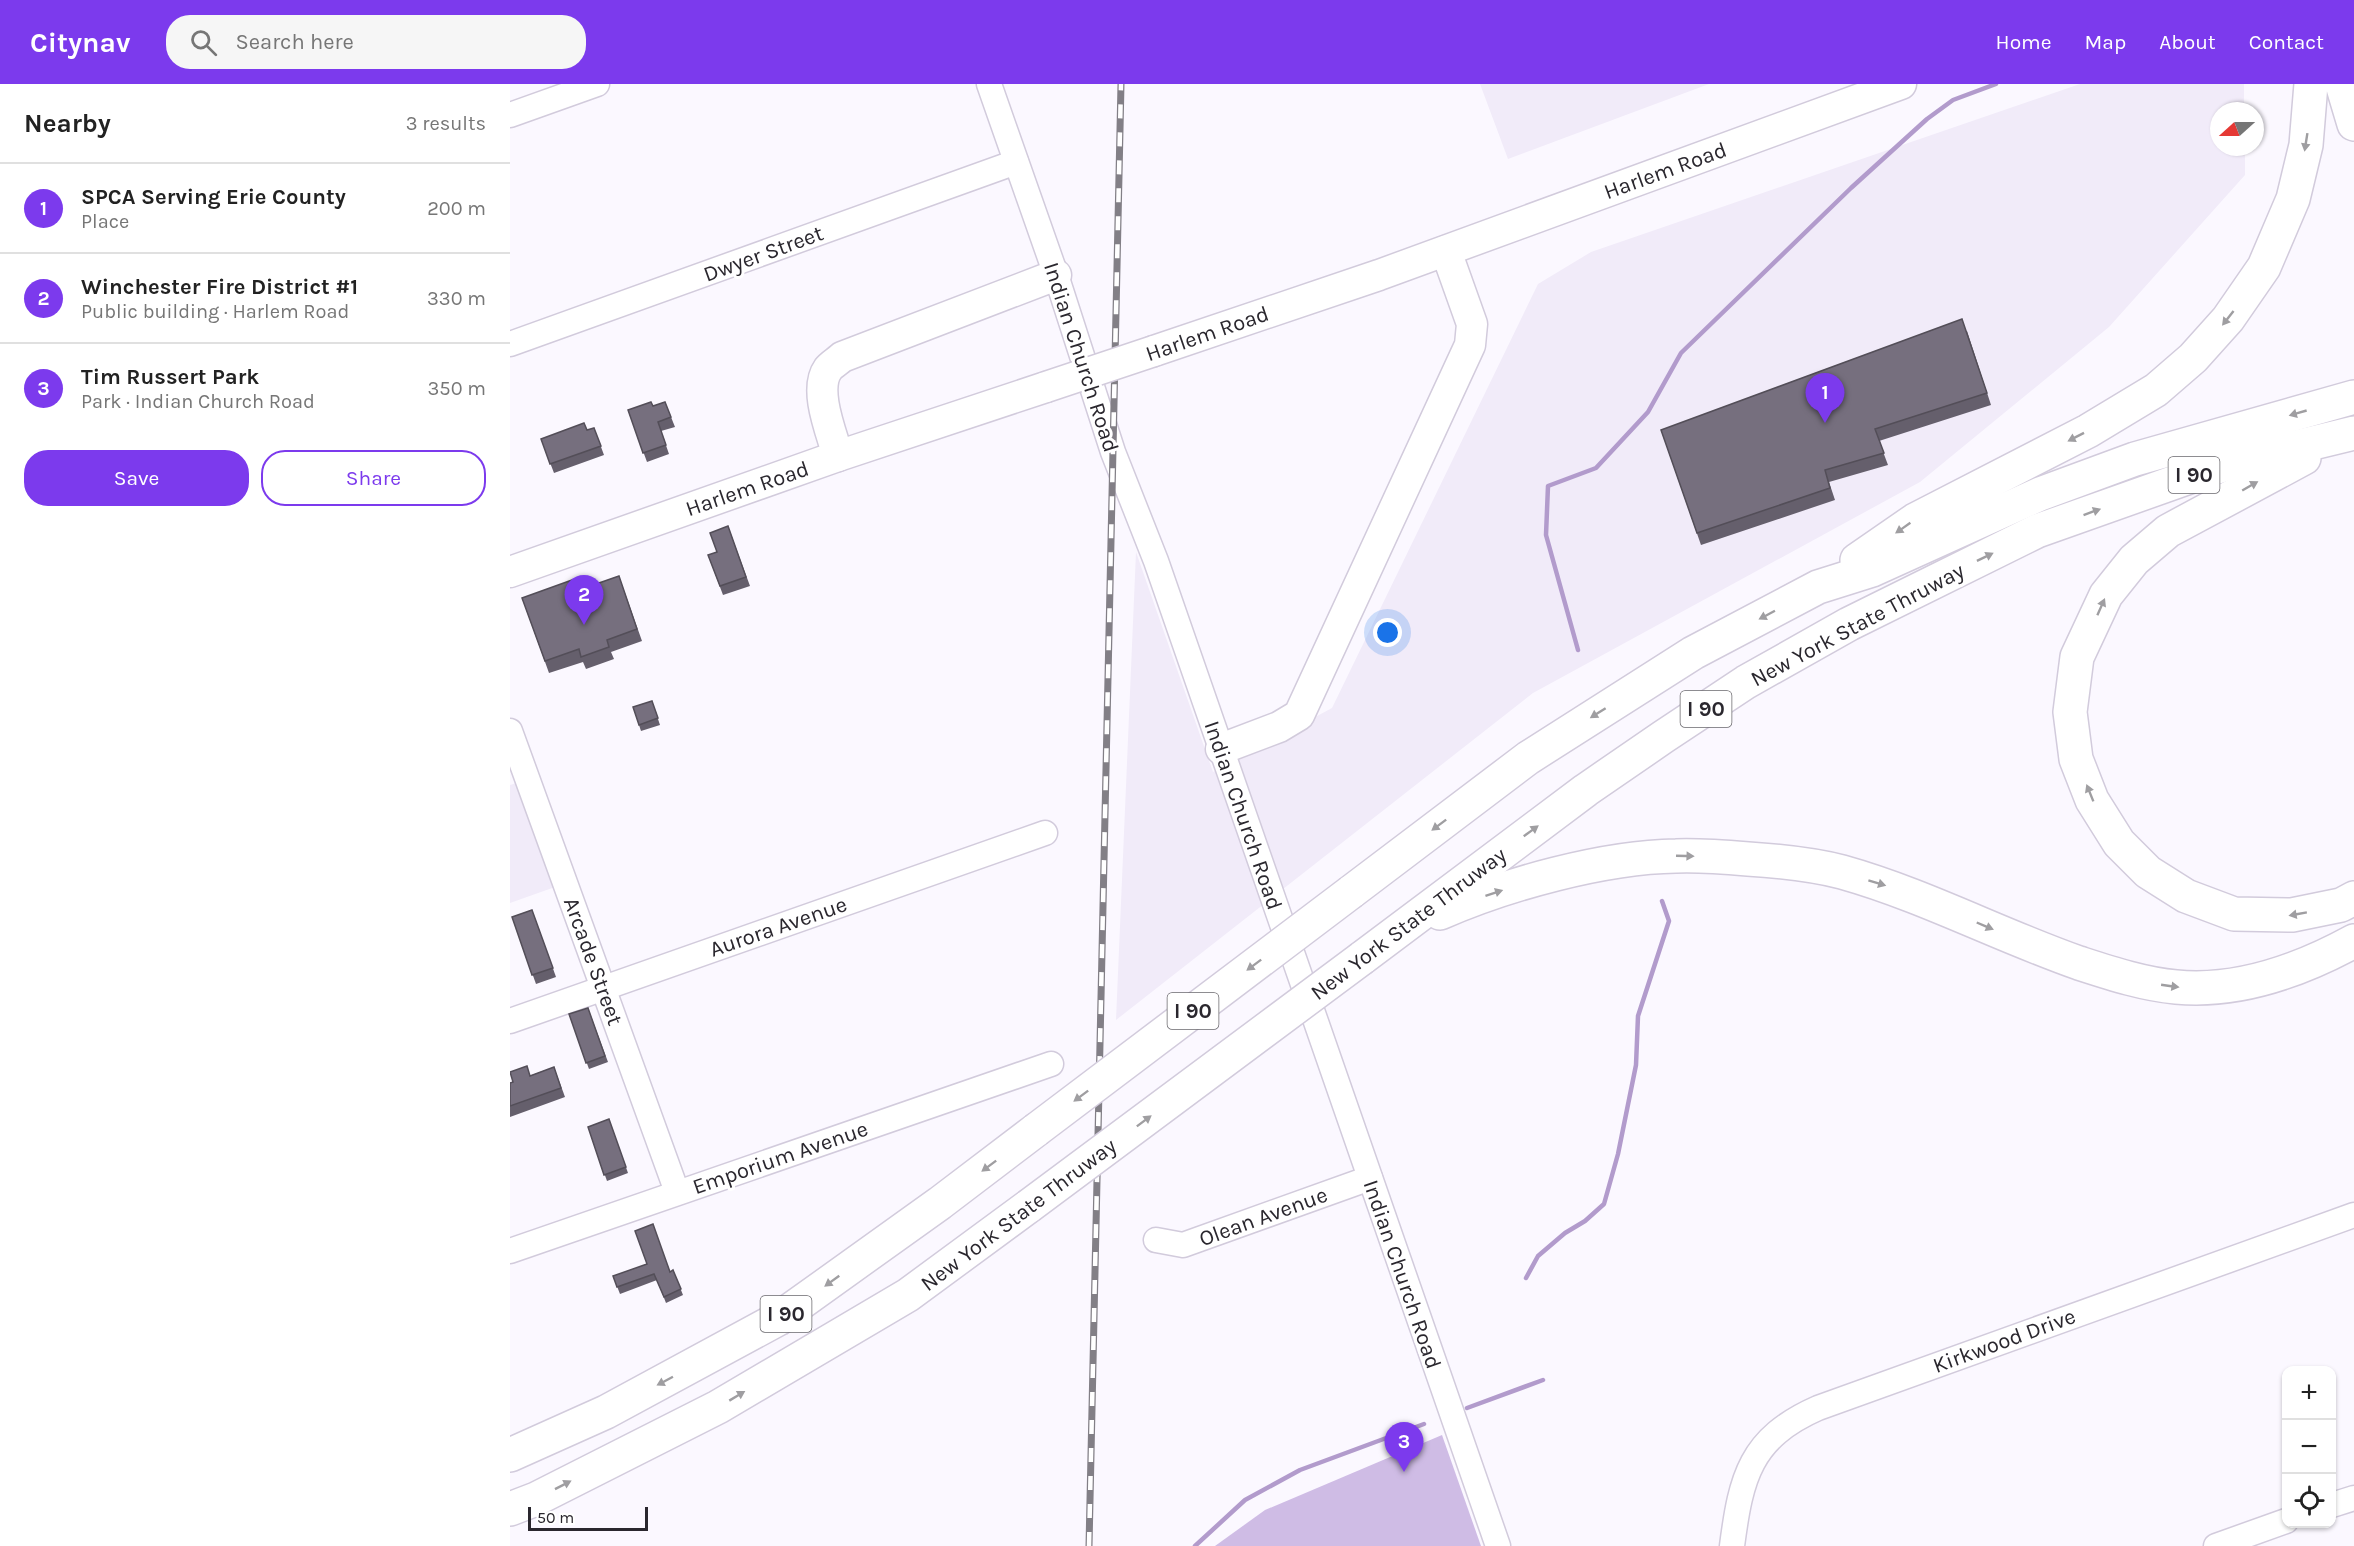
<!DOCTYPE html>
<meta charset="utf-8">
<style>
:root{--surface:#fff;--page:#f6f6f6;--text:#222;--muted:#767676;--line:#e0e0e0;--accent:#7c3aed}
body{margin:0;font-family:Karla,sans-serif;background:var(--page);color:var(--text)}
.controls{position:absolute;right:18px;bottom:18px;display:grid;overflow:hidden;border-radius:12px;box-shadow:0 2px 4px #0004}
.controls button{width:54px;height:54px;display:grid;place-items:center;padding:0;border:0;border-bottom:2px solid var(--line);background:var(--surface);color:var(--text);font:30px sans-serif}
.compass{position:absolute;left:1700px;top:18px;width:54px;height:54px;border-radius:50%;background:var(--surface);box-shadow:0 2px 4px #0004;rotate:249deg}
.scale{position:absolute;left:18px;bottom:15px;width:120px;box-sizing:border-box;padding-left:6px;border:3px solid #2a272e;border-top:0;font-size:16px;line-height:21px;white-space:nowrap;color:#2a272e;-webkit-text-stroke:4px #fff;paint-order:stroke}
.you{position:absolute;left:878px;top:549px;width:21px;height:21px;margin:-15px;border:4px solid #fff;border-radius:50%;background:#1a73e8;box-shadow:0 0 0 9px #1a73e833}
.badge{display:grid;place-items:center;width:39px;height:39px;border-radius:50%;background:var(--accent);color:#fff;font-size:20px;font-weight:700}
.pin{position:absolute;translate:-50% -50px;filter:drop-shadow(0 2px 3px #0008)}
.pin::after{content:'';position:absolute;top:32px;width:21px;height:18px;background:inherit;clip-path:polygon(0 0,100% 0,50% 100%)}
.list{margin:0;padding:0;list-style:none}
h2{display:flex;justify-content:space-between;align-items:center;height:78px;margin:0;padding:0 24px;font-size:26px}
h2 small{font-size:20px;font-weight:400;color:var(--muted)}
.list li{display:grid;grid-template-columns:39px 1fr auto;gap:18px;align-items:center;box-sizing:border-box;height:90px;padding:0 24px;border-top:2px solid var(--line)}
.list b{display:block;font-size:22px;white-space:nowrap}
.list p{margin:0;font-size:20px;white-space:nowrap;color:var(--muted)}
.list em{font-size:20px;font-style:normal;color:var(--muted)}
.actions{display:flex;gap:12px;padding:18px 24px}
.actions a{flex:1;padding:14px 0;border:2px solid var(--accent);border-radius:24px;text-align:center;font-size:21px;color:var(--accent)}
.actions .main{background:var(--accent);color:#fff}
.icon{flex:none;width:33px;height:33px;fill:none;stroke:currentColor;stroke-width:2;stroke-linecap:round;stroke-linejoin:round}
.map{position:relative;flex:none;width:1844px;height:1462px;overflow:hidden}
header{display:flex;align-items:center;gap:36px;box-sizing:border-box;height:84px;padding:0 30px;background:var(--accent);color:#fff}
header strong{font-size:28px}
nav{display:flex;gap:33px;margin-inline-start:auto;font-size:21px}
.search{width:420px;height:54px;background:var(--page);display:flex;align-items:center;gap:15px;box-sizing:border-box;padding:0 21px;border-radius:24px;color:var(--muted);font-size:22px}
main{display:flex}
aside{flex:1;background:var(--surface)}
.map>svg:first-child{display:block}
.built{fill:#f1ebf9}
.green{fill:#cfbce5}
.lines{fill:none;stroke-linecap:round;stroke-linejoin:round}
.stream{stroke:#b29bcc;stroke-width:4.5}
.minor-casing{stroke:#d2cbdc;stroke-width:27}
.major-casing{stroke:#d2cbdc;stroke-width:33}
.highway-casing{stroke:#d2cbdc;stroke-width:36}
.minor{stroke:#fff;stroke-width:24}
.major{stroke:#fff;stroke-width:30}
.highway{stroke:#fff;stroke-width:33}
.rail-casing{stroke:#827f86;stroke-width:7}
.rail{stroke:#fff;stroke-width:4.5;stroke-dasharray:14;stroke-linecap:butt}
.major-bridge-casing{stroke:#d2cbdc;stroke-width:33;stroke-linecap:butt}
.highway-bridge-casing{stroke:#d2cbdc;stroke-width:36;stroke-linecap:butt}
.major-bridge{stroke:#fff;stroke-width:30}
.highway-bridge{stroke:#fff;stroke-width:33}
.wall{fill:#655f6c}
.building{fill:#766f7e;stroke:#534e58;stroke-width:1.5}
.oneway{fill:#9f9ea1}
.labels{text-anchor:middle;stroke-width:6;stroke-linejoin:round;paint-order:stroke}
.shield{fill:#fff;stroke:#6a686d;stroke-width:1.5}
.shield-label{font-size:21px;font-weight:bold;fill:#2a272e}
.street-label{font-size:22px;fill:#2a272e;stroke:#fff}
</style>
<header>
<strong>Citynav</strong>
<div class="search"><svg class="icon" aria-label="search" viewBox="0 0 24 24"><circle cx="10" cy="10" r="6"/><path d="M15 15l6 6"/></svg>Search here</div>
<nav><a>Home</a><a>Map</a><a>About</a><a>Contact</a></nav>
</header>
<main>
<aside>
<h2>Nearby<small>3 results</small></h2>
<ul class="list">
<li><span class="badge">1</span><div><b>SPCA Serving Erie County</b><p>Place</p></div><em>200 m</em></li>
<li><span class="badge">2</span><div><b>Winchester Fire District #1</b><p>Public building · Harlem Road</p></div><em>330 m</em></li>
<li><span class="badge">3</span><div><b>Tim Russert Park</b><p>Park · Indian Church Road</p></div><em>350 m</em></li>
</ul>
<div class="actions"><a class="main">Save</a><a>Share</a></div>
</aside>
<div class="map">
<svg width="1844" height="1462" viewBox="0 0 1844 1462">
<rect width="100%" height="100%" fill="#fbf8ff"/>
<g class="built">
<polygon points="970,0 1199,0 998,75"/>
<polygon points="1570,0 1734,0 1734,27 1709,27 1709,63 1735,63 1735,91 1599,243 1410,398 1023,609 606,936 626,468 703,688 822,624 1028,200 1081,168"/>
<polygon points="10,698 45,803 0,819 0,701"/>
</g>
<polygon class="green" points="932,1351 971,1462 705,1462 755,1426"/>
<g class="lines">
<g class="stream">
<polyline points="1068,566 1036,451 1038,402 1086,384 1138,328 1171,269 1341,104 1417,35 1443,16 1486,0"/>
<polyline points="1016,1194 1028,1172 1055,1149 1075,1137 1094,1120 1108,1070 1126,981 1128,932 1159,837 1152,817"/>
<polyline points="957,1324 1033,1296"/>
<polyline points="685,1462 735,1416 790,1386 914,1340"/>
</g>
<g class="minor-casing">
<g id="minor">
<polyline points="479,0 546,191 603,368 646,477 988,1462"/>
<polyline points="0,31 87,0"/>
<polyline points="0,260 506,78"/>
<polyline points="0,647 167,1108"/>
<polyline points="0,937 535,749"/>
<polyline points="646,1156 673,1161 860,1094"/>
<polyline points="0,1167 541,980"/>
<polyline points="1822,1421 1844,1414"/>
<path d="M1222,1462C1231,1393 1240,1354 1308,1324L1844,1131"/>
<polyline points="1706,1462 1776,1437"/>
</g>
</g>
<g class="major-casing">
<g id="major">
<polyline points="644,267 869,191 1391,0"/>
<path d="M328,372C322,350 303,306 318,285C321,281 328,277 332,273L546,191"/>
<polyline points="0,488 328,372 536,303"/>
<polyline points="711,665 769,643 789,631 960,261 962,240 936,167"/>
</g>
</g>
<g class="highway-casing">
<g id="highway">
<polyline points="1832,0 1844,40"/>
<polyline points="1794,374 1658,447 1624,476 1596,511 1567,573 1560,628 1566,675 1582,716 1609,759 1638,788 1676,812 1724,830 1782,831 1831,821 1844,814"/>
<polyline points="1347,476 1405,436 1578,347 1646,306 1683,274 1718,235 1754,183 1783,115 1796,61 1801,0"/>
<polyline points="841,808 1018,674 1183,569 1308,503 1362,486 1530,410 1625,375 1844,313"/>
<path d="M930,829C996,800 1094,773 1166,772C1190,771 1214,773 1238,775C1269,777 1301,780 1332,788C1414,811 1489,851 1569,879C1600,889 1633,900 1666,903C1728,909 1791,886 1844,857"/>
<polyline points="852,874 1076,706 1153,653 1236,598 1339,540 1527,447 1716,380 1844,349"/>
<polyline points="0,1371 96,1328 268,1235 430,1119 526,1046"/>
<polyline points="0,1425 26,1415 208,1323 398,1211 519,1122"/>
</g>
</g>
<use href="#minor" class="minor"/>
<use href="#major" class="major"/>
<use href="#highway" class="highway"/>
<g class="rail-casing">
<polyline id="rail" points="579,1462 611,0"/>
</g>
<use href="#rail" class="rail"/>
<g class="major-bridge-casing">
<polyline id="major-bridge" points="536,303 644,267"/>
</g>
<g class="highway-bridge-casing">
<g id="highway-bridge">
<polyline points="526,1046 841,808"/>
<polyline points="519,1122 852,874"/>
</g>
</g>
<use href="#major-bridge" class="major-bridge"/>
<use href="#highway-bridge" class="highway-bridge"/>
</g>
<g class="wall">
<polygon points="1457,247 1481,321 1369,357 1378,381 1319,398 1325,416 1191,461 1151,346"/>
<polygon points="155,318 165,343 151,347 159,370 137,378 118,326 143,322"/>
<polygon points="84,344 94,371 44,389 31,355 77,346"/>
<polygon points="218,442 240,502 213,511 198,471 207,468"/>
<polygon points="109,492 132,557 101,568 104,575 76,585 73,578 39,589 12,514 66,507"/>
<polygon points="142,617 150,641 131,647 123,623"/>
<polygon points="22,826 46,893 26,900 2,833"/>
<polygon points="78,924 98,978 79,985 59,930"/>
<polygon points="44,983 55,1013 0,1033 0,999"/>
<polygon points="99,1035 118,1089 97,1097 78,1043"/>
<polygon points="163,1186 173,1211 156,1219 147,1196 110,1210 103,1192 160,1188"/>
</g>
<g class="building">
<polygon points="1452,235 1477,309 1365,345 1374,369 1315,386 1320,404 1187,449 1151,346"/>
<polygon points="141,318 143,322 155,318 161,333 148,338 156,361 133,369 118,326"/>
<polygon points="74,339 77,346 84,344 91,362 40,380 31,355"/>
<polygon points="218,442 236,493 210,502 198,471 207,468 200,449"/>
<polygon points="109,492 127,545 97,556 99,563 71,573 69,565 35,577 12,514 62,496 66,507"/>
<polygon points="142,617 148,634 129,641 123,623"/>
<polygon points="22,826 43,884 22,891 2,833"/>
<polygon points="78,924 95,972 76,979 59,930"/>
<polygon points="17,982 20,992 44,983 51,1004 0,1022 0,999 3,998 0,988"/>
<polygon points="99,1035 116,1083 94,1091 78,1043"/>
<polygon points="143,1140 160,1188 163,1186 171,1205 154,1213 144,1190 107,1203 103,1192 137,1180 125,1147"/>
</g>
<defs><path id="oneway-solid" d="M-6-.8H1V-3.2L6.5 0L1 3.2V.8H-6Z" transform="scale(1.5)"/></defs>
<g class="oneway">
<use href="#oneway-solid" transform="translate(1796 58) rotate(99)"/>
<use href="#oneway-solid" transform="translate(1718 234) rotate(128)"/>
<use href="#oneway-solid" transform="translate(1788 329) rotate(164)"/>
<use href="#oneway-solid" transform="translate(1566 353) rotate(153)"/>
<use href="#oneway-solid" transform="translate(1740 402) rotate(-30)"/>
<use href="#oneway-solid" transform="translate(1582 428) rotate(-20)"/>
<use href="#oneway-solid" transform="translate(1393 444) rotate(145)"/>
<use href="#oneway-solid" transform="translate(1475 473) rotate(-26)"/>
<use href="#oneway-solid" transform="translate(1591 523) rotate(-66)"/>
<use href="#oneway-solid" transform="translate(1257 531) rotate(152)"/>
<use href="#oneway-solid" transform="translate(1088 629) rotate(148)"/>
<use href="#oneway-solid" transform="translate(1580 709) rotate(-112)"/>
<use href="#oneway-solid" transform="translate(929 741) rotate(143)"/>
<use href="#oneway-solid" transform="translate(1021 747) rotate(-36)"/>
<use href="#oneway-solid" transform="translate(1175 772) rotate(2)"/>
<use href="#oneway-solid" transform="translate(1367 799) rotate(17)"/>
<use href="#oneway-solid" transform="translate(984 809) rotate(-18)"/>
<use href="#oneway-solid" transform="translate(1788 830) rotate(170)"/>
<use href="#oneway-solid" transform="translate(1475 842) rotate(23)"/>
<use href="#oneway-solid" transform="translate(744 881) rotate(143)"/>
<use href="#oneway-solid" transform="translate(1660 902) rotate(8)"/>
<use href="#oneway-solid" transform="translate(571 1012) rotate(143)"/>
<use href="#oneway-solid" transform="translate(634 1037) rotate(-37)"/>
<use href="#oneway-solid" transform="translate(479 1082) rotate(143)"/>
<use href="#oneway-solid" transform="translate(322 1197) rotate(144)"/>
<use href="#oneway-solid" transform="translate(155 1297) rotate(152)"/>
<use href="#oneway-solid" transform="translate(227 1312) rotate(-31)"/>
<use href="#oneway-solid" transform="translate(53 1401) rotate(-27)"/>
</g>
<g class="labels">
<g class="shield">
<rect x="1658.5" y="373" width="51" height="36" rx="4.5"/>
<rect x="1170.5" y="607" width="51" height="36" rx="4.5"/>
<rect x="657.5" y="909" width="51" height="36" rx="4.5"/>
<rect x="250.5" y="1212" width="51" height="36" rx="4.5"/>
</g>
<g class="shield-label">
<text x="1684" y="398">I 90</text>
<text x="1196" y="632">I 90</text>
<text x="683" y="934">I 90</text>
<text x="276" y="1237">I 90</text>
</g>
<g class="street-label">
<text transform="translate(1155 86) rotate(-20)" y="8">Harlem Road</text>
<text transform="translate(253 169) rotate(-20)" y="8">Dwyer Street</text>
<text transform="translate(697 249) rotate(-19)" y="8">Harlem Road</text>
<text transform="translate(572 273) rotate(72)" y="8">Indian Church Road</text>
<text transform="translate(237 404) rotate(-19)" y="8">Harlem Road</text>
<text transform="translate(1347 540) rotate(-28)" y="8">New York State Thruway</text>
<text transform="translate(734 731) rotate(71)" y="8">Indian Church Road</text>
<text transform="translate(898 839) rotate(-37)" y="8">New York State Thruway</text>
<text transform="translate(268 842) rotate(-19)" y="8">Aurora Avenue</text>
<text transform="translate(84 877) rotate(70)" y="8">Arcade Street</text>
<text transform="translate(270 1073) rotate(-19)" y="8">Emporium Avenue</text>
<text transform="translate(508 1130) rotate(-37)" y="8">New York State Thruway</text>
<text transform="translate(753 1132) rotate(-20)" y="8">Olean Avenue</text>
<text transform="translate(893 1190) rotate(71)" y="8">Indian Church Road</text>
<text transform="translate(1494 1256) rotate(-20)" y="8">Kirkwood Drive</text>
</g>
</g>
</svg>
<div class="controls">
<button>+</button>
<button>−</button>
<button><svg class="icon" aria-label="locate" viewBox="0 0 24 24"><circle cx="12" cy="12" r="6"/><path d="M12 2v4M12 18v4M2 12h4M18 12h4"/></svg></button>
</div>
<svg class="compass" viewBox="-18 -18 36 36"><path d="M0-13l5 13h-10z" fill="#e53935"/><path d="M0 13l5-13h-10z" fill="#767676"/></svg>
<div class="scale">50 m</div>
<div class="you"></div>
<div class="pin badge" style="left:1315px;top:339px">1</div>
<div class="pin badge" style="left:74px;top:541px">2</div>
<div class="pin badge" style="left:894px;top:1388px">3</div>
</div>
</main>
